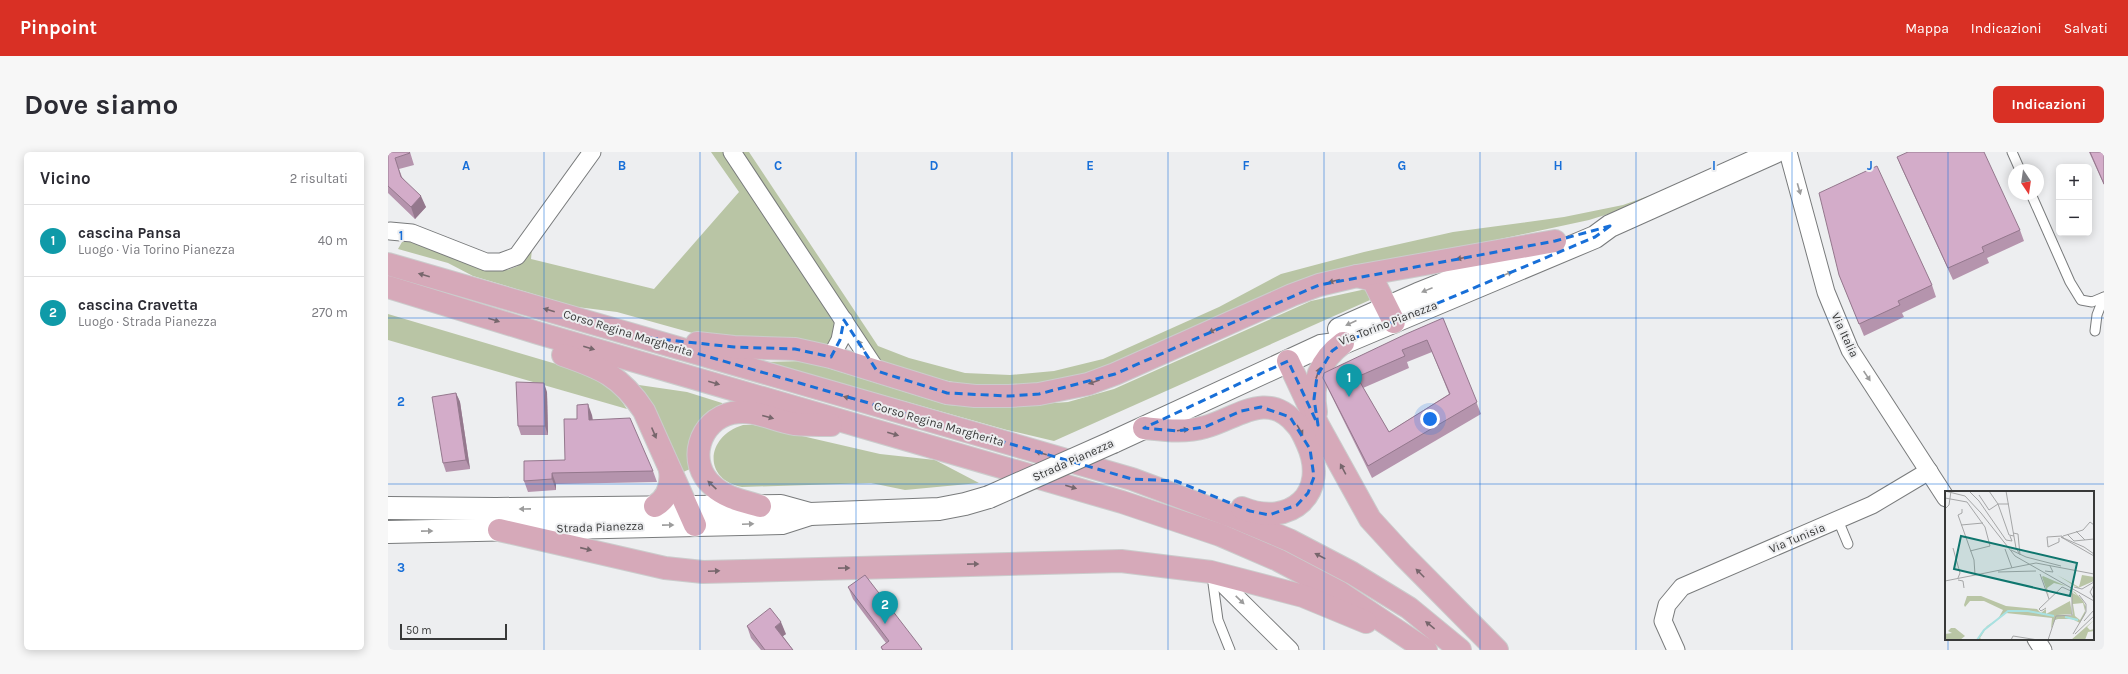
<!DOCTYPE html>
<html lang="it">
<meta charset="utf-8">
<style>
:root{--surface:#fff;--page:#f7f7f7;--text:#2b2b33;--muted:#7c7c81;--line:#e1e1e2;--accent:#d93025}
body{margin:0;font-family:Karla,sans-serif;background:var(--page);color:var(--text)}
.controls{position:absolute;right:12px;top:12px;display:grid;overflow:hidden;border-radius:6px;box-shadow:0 2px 10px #0003}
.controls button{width:36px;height:36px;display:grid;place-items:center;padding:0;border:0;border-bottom:1px solid var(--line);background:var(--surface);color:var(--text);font:20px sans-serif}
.compass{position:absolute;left:1620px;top:12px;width:36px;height:36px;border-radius:50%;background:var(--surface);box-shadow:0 2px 10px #0003;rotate:167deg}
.scale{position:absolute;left:12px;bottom:10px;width:107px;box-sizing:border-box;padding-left:4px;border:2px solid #383939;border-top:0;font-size:11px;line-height:14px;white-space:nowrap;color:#383939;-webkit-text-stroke:3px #edeef0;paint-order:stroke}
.you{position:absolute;left:1042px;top:267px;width:14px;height:14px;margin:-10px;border:3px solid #fff;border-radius:50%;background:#1a73e8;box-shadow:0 0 0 6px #1a73e833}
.badge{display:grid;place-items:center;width:26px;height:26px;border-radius:50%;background:var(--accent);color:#fff;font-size:13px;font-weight:700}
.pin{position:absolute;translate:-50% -33px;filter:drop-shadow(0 1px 2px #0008)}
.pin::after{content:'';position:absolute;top:21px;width:14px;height:12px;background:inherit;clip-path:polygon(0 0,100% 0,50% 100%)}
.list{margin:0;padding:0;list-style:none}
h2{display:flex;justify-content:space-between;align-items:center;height:52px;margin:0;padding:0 16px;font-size:17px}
h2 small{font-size:13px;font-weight:400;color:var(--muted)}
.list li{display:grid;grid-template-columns:26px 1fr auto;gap:12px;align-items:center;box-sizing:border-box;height:72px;padding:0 16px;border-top:1px solid var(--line)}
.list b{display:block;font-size:15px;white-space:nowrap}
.list p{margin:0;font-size:13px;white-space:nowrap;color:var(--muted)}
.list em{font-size:13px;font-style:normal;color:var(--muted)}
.map{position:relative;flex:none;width:1716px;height:498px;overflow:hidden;border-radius:6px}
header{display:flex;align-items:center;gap:24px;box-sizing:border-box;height:56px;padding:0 20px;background:var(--accent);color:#fff}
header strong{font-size:19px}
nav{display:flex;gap:22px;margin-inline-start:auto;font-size:14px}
.intro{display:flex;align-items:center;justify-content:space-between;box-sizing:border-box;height:96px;padding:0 24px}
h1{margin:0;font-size:28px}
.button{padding:10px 18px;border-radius:6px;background:var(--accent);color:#fff;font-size:14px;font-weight:700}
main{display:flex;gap:24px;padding:0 24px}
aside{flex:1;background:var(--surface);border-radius:6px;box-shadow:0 2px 10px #0003}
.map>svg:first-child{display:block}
.green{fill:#b9c5a5}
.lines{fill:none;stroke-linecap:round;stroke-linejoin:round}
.service-casing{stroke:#797b7c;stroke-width:11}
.minor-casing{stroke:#797b7c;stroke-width:19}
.secondary-casing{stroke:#797b7c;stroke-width:24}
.primary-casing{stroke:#cbcccc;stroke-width:24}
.service{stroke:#fff;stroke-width:9}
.minor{stroke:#fff;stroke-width:17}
.secondary{stroke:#fff;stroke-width:22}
.primary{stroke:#d6a9b9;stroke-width:22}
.secondary-bridge-casing{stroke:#797b7c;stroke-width:24;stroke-linecap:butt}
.secondary-bridge{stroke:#fff;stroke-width:22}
.wall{fill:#b594ad;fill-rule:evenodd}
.shaded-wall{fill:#94788d}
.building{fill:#d3acc9;stroke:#94788d;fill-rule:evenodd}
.oneway{fill:#9c9c9c}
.oneway2{fill:#77666c}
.marked{fill:none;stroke:#186fd8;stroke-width:3;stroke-dasharray:8 5;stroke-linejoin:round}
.grid{fill:none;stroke:#186fd8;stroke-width:1;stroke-opacity:0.55}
.labels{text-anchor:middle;stroke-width:4;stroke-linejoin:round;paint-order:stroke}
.street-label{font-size:12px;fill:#383939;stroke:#edeef0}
.inset-river{fill:none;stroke:#a8e1e1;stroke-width:2}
.inset-road{fill:none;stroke:#a5a6a7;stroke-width:1}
.view{fill:#0f766e;fill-opacity:0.15;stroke:#0f766e;stroke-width:2}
.inset-edge{fill:none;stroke:#383939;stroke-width:2}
.grid-label{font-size:13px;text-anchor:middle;font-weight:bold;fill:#186fd8;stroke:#edeef0;stroke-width:4;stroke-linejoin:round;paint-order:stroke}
</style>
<header>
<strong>Pinpoint</strong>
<nav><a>Mappa</a><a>Indicazioni</a><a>Salvati</a></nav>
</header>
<div class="intro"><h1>Dove siamo</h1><a class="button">Indicazioni</a></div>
<main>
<aside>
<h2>Vicino<small>2 risultati</small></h2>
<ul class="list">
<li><span class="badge" style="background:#0f9aa8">1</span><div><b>cascina Pansa</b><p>Luogo · Via Torino Pianezza</p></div><em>40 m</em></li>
<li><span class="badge" style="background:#0f9aa8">2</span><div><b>cascina Cravetta</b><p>Luogo · Strada Pianezza</p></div><em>270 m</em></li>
</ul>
</aside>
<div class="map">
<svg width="1716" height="498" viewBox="0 0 1716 498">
<rect width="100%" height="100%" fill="#edeef0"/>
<g class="green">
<polygon points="323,0 338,0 443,156 448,176 440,196 308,182 229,160 189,155 85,124 60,111 10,97 14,90 21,88 109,118 119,118 130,114 173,50 144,97 143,107 266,137 351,40"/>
<path d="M350,0H361L490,194L521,206L577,221L622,223L666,219L715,207L831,155L893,122L976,100L1065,80L1176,65L1235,53L1280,37L1230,59L1201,68L906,131L721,214C679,229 630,236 585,233C553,230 521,218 489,210Z"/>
<polygon points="978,137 982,148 666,289 619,278 377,210 417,209 559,253 611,255 680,250 726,237 923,149"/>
<path d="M0,162L192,219C213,230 226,236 239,257L0,188Z"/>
<polygon points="251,233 299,240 334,251 336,257 302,317 293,321 249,236"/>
<path d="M355,273H366L492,302L547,308L591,331L517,338L483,331L354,335C314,327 318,284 355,273Z"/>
</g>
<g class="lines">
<g class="service-casing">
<g id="service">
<polyline points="1624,0 1632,18"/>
<polyline points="1643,42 1682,130 1693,148 1704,150 1716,145"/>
<polyline points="1707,179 1709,163 1716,145"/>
<polyline points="1450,368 1460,392"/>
<polyline points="824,424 830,468 842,498"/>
</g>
</g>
<g class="minor-casing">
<g id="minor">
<polyline points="344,0 489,219"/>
<polyline points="1400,0 1438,140 1462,198 1558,346"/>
<polyline points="2,79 24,81 98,110 113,110 129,104 204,0"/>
<polyline points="443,205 452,188 456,168"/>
<polyline points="823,420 902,498"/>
<polyline points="1648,487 1655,498"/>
<polyline points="1288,498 1275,469 1279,453 1294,435 1484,353 1541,319"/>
</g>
</g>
<g class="secondary-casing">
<g id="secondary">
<polyline points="951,177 1030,142 1133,101"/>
<polyline points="725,290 933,194 955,191 1207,85 1222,74 1387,0"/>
<polyline points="0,356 108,357 393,354 422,362"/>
<polyline points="0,380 394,371 422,362 551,357 577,352 601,345"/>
</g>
</g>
<g class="primary-casing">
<g id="primary">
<polyline points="0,112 744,327 851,367 901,388 964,421 1021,456 1072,498"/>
<polyline points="969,124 985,128 1006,170"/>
<polyline points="0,135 150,181 734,350 832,383 890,408 951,440 1038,498"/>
<polyline points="309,191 346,195 407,197 443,205 559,241 587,244 621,244 651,242 700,232 727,222 904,143 931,133 969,124 1167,89"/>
<path d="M175,203C213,216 233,224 256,259L307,373"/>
<polyline points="900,209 930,273 982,367 1015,403 1109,498"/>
<path d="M928,260C923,231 931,209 955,191"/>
<path d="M756,276C776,278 797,281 817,275C848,267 879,237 908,272C913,277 916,284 919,291C942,341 903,376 854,356"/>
<path d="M267,354C280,346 284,333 282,318"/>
<path d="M372,354C355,349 338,346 325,334C298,311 311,268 344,261C366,256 386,269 407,272C419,273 431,273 443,273"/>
<polyline points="111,378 277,416 315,420 733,409 823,420 915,444 978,470"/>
</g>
</g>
<use href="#service" class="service"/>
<use href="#minor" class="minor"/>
<use href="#secondary" class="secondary"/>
<use href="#primary" class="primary"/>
<g class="secondary-bridge-casing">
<polyline id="secondary-bridge" points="601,345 725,290"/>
</g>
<use href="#secondary-bridge" class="secondary-bridge"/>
</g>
<g class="wall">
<polygon points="0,0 22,0 26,13 11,17 14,25 38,55 27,67 0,41"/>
<polygon points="1701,0 1716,0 1716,33"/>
<polygon points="1509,5 1632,78 1636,89 1599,106 1601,111 1565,128 1514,17"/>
<polygon points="1451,123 1544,133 1548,145 1514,161 1516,165 1476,184"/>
<path d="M1055,166L1093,262L984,326L940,237L935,226ZM1044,200L1061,242L1001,280L975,236L1021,216L1019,210Z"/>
<polygon points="159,240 160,283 133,283 130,274"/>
<polygon points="68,241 72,250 82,317 58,320 55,311"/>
<polygon points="204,263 205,268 265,319 269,330 168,332 168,338 140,340 136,329 177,308"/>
<polygon points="460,435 534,497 534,498 494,498 493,495 498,491 465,447"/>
<polygon points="359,474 398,482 395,484 405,498 373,498 363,486"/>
</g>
<g class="shaded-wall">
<polygon points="33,44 38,55 27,67 23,55"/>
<polygon points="156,231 159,240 160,283 157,274"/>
<polygon points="68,241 72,250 82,317 78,308"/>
<polygon points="200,252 204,263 205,279 201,268"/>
<polygon points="164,321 168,332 168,338 164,327"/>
<polygon points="393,470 398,482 392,486 387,475"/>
</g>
<g class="building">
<polygon points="0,0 21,0 22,1 7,6 13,25 33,44 23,55 0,34"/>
<polygon points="1520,0 1596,0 1632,78 1594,95 1596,100 1560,116 1509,5"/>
<polygon points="1702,0 1716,0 1716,32"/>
<polygon points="1489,14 1544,133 1510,149 1512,153 1471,172 1451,123 1431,41"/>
<path d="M1055,166L1089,250L980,314L935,226L936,221L1018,182ZM1039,188L1062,242L1001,280L969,225L1017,204L1014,198Z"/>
<polygon points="128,230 156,231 157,274 130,274"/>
<polygon points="68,241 78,308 55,311 44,245"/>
<polygon points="200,252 201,268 242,266 265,319 164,321 164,327 136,329 136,309 177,308 176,267 189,267 189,253"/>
<polygon points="477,423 534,497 533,498 495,498 493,495 501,489 460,435"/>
<polygon points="382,456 393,470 387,475 405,498 377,498 359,474"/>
</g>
<defs><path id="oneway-solid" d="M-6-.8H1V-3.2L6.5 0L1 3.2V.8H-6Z"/></defs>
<g class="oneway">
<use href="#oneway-solid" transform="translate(1411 37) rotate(74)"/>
<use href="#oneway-solid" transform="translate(1119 122) rotate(-23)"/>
<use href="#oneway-solid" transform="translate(1039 138) rotate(158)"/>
<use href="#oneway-solid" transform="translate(963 171) rotate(156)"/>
<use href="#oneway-solid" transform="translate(473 193) rotate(-123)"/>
<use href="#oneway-solid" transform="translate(1479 224) rotate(56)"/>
<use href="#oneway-solid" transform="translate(137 357) rotate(179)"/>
<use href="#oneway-solid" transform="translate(360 372) rotate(-2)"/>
<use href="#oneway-solid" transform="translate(280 373) rotate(-1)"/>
<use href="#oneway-solid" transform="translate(39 379) rotate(-1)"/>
<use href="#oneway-solid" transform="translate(852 448) rotate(44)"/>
</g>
<g class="oneway2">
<use href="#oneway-solid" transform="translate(1074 106) rotate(170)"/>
<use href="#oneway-solid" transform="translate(36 123) rotate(-164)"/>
<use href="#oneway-solid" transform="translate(946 129) rotate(166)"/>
<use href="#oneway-solid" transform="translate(161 158) rotate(-164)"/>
<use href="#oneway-solid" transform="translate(106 168) rotate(18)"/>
<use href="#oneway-solid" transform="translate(826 178) rotate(155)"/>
<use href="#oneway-solid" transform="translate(201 196) rotate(16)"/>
<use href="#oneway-solid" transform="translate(930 221) rotate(-70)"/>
<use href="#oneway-solid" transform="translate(706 230) rotate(161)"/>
<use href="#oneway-solid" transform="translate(326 231) rotate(16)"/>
<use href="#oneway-solid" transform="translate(461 246) rotate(-164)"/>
<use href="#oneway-solid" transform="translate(380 265) rotate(15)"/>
<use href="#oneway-solid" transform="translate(795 278) rotate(-7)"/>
<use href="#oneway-solid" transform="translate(912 278) rotate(60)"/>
<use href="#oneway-solid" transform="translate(266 281) rotate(67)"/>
<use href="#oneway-solid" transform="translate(505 282) rotate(16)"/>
<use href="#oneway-solid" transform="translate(653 301) rotate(-164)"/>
<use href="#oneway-solid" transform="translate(955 317) rotate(-118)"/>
<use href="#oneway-solid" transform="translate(324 333) rotate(-137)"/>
<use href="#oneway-solid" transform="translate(683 335) rotate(16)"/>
<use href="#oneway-solid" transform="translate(198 397) rotate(13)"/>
<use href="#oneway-solid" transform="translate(932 404) rotate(-152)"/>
<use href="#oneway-solid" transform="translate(585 412) rotate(-1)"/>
<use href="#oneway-solid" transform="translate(456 416) rotate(-1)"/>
<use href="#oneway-solid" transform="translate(326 419) rotate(-2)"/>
<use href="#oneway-solid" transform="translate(1032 421) rotate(-135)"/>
<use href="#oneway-solid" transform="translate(1042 473) rotate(-141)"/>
</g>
<path class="marked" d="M1222,74L1207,85L955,191L944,199L929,224L926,247L930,273L900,209L756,276L789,279L817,275L853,259L873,255L902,265L922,297L926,325L920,341L909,353L881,363L862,359L788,329L744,327L252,185L346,195L407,197L443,205L452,188L456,168L489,219L559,241L621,244L651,242L727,222L931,133L1167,89Z"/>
<path class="grid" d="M156,0V498M312,0V498M468,0V498M624,0V498M780,0V498M936,0V498M1092,0V498M1248,0V498M1404,0V498M1560,0V340M0,166H1716M0,332H1716M1560,487V498"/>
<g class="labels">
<g class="street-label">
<text transform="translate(1000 171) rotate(-21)" y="4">Via Torino Pianezza</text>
<text transform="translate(240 181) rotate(17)" y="4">Corso Regina Margherita</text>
<text transform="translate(1457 183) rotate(65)" y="4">Via Italia</text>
<text transform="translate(551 272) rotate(16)" y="4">Corso Regina Margherita</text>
<text transform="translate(685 308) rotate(-24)" y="4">Strada Pianezza</text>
<text transform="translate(212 375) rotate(-2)" y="4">Strada Pianezza</text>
<text transform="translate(1409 386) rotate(-23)" y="4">Via Tunisia</text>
</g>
</g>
<g transform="translate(1557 339)">
<rect width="149" height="149" fill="#edeef0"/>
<path d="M112,84L134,96L137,84L149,86V90L133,97ZM98,85L105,88L121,95L109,92L102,97L104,106L97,86ZM127,100L130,101L138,110L141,116L140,123L135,132L127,128H113L110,129L106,138L107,127L61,122L40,139L35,147L37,149H32L42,135L53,128L58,119L39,110H25L20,116L19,114L22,105H36L61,115L92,118L96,122L101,118V123L125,110L127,123L113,124L126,125L128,123L126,101L133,105ZM138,112L140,120L135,129L130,125L128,113ZM149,129L142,136L145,139L149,138V140L143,141L140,149H126ZM6,137H10L20,145L15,149H0V143L7,142L3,140Z" fill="#b9c5a5" fill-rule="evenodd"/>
<path class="inset-river" d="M120,126L133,129M32,149L39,139L63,120H83L109,125"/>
<path class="inset-road" d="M0,0L20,5L36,22M24,0L34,10L61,49L67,50L65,45M44,0L53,13H64M61,0L71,57L74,62M34,4L44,19L53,13L64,44L69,45M0,7L22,11L40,36L45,55L25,60M0,18L4,14L6,0M17,18V22L13,24L29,69L30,84M36,22L70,65L149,110M16,34L38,32M131,40L140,49M68,42L73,43L75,64M122,43L129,50L149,48M118,45L138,39L145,31L149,34M114,47V51L103,56L102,46L117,45L119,48M8,57L15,82L13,87M60,58L67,77M66,59L81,66L116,75M149,63L139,56L116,46L149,65M100,80L108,81L105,75M53,81L91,80M95,83L104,108M13,89L18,90L19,97M0,90L91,72L149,83M149,94L145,101L149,108M129,96L137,98L149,91M101,117L96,120L94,118L117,96L126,100M139,130L149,119M128,143L141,121V113L134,104M130,143L149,125M66,149L68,145L93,149M103,149L111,125L127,124V98"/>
<path class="view" d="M16,45L132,72L125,105L9,78Z"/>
<rect width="149" height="149" class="inset-edge"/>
</g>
<g class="grid-label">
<text x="78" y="18">A</text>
<text x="234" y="18">B</text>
<text x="390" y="18">C</text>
<text x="546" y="18">D</text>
<text x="702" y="18">E</text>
<text x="858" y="18">F</text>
<text x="1014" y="18">G</text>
<text x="1170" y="18">H</text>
<text x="1326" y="18">I</text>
<text x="1482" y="18">J</text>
<text x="13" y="88">1</text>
<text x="13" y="254">2</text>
<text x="13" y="420">3</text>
</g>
</svg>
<div class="controls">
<button>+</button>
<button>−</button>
</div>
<svg class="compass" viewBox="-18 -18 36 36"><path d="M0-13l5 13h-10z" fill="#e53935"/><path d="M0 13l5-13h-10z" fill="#7c7c81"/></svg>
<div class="scale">50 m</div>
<div class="you"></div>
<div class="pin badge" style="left:961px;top:245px;background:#0f9aa8">1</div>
<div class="pin badge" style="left:497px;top:472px;background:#0f9aa8">2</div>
</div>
</main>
